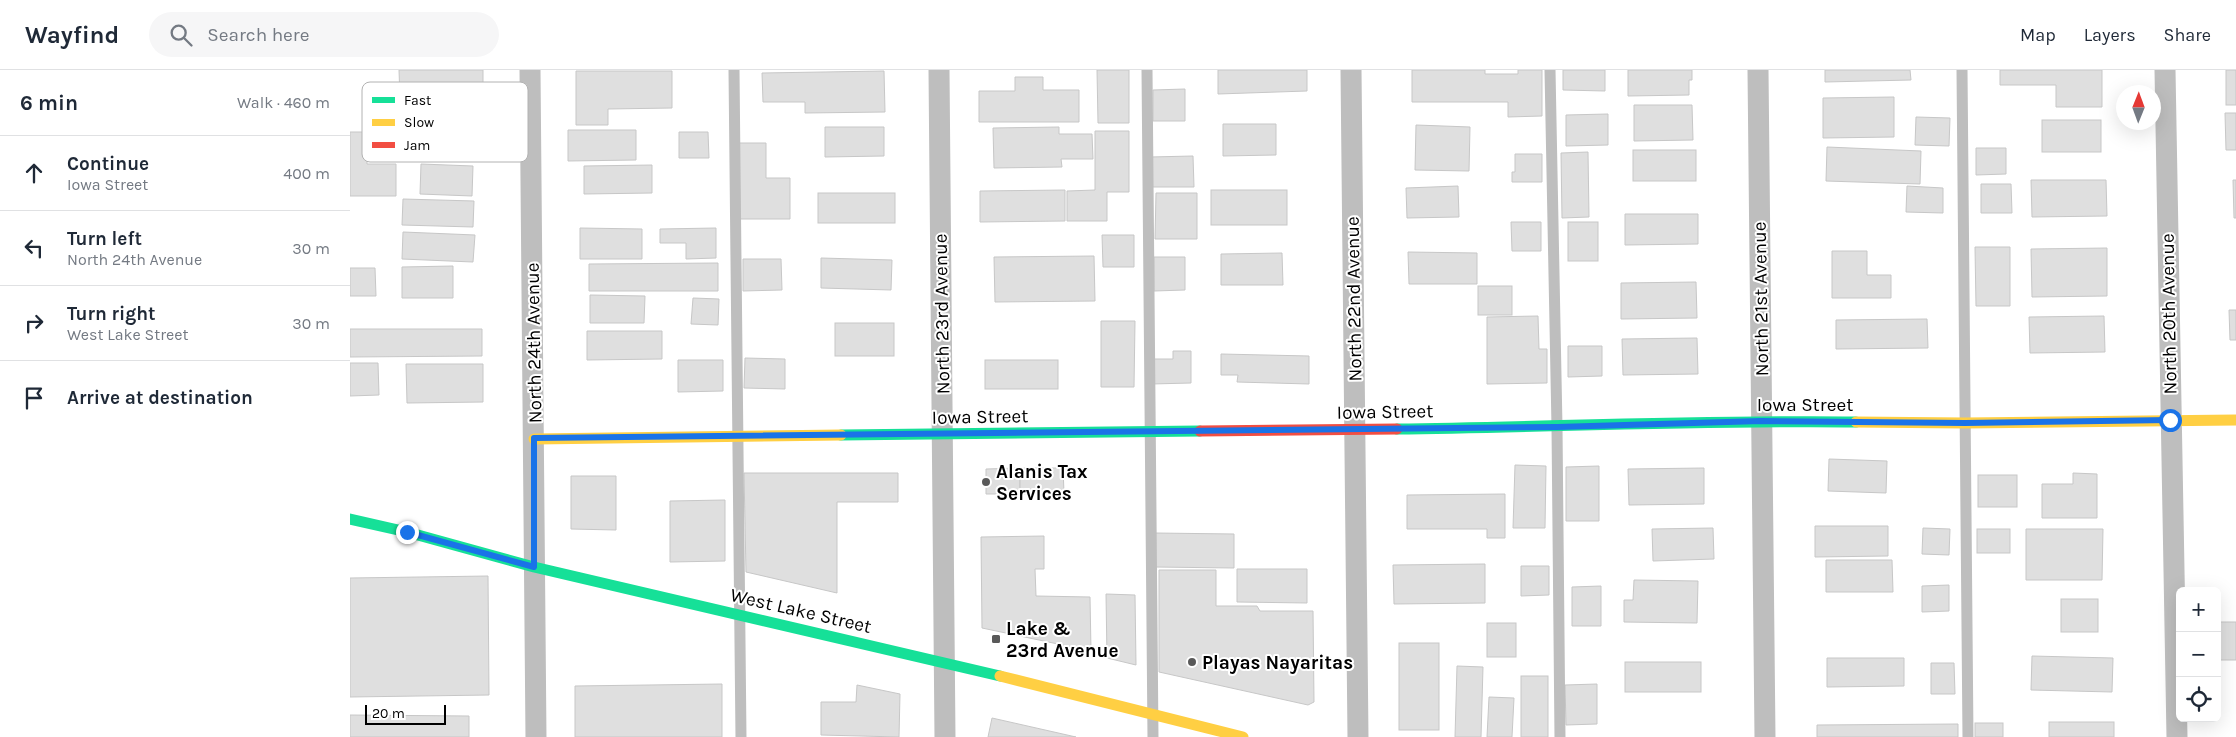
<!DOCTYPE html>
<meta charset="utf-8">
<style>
:root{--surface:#fff;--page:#f6f6f7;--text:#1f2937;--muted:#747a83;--line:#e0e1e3}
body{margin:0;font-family:Karla,sans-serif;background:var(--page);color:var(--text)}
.controls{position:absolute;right:15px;bottom:15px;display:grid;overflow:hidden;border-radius:8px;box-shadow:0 5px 20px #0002}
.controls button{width:45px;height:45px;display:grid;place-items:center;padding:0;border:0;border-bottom:1px solid var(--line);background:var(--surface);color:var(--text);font:25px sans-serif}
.compass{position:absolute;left:1766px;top:15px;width:45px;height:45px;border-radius:50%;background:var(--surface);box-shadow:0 5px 20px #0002;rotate:1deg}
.scale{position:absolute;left:15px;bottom:12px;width:81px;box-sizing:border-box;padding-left:5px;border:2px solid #000;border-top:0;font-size:14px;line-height:18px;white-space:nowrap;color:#000;-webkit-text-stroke:4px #fff;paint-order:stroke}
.stop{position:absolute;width:15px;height:15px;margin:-11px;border:4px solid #1a73e8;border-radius:50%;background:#fff}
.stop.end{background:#1a73e8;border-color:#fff;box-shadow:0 1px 5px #0008}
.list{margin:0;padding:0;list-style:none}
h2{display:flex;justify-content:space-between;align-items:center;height:65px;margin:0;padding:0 20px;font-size:21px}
h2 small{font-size:16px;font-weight:400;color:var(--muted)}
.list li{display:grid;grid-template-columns:32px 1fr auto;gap:15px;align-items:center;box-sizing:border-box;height:75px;padding:0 20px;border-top:1px solid var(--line)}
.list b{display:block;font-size:19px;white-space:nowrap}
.list p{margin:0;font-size:16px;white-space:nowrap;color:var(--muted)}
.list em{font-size:16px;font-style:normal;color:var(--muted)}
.icon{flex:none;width:28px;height:28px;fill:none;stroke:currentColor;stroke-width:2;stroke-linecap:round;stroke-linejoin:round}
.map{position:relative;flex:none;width:1886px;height:667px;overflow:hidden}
header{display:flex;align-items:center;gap:30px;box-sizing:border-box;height:70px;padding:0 25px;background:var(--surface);border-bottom:1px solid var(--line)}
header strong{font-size:24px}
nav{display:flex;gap:28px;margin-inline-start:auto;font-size:18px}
.search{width:350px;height:45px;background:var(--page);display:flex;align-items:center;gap:12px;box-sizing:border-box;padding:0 18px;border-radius:28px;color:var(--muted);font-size:19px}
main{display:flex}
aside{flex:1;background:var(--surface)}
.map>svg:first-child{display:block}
.building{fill:#dfdfdf;stroke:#c7c7c7}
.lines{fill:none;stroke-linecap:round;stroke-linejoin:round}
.lane{stroke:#bebebe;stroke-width:11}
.street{stroke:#bebebe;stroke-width:21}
.fast{stroke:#16e098;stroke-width:11}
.slow{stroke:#ffcf43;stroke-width:11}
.jam{stroke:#f24e42;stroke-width:11}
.route{stroke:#1a73e8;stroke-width:6}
.poi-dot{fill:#595959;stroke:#fff;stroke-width:2}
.labels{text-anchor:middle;stroke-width:4;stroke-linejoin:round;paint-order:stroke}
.street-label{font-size:19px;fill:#000;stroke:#fff}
.poi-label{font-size:19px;font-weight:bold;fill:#000;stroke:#fff;text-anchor:start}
.key{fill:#fff;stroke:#b2b2b2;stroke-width:1}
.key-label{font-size:14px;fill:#000}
</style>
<header>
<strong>Wayfind</strong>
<div class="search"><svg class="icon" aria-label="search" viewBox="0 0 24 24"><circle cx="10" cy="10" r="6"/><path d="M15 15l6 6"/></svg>Search here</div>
<nav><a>Map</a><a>Layers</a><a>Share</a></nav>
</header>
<main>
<aside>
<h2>6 min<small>Walk · 460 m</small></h2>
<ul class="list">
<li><svg class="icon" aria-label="ahead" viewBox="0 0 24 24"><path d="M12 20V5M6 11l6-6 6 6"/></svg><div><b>Continue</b><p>Iowa Street</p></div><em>400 m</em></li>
<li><svg class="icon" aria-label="left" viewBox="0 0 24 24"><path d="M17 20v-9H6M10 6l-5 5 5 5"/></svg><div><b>Turn left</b><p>North 24th Avenue</p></div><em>30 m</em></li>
<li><svg class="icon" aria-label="right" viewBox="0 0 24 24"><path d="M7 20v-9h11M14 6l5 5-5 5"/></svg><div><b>Turn right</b><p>West Lake Street</p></div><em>30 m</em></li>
<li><svg class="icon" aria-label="arrive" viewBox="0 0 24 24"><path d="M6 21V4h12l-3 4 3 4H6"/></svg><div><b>Arrive at destination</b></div></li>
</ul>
</aside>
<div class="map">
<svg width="1886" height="667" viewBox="0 0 1886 667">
<rect width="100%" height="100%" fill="#fff"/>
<g class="building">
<polygon points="49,0 133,0 133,28 50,29"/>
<polygon points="747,0 779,0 779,53 748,53"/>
<polygon points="868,0 957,0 957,21 868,24"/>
<polygon points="1062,0 1135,0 1135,4 1168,4 1168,0 1192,0 1192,46 1158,47 1158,32 1062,32"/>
<polygon points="1213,0 1255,0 1255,21 1213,20"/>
<polygon points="1278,0 1342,0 1342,10 1339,10 1339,25 1278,26"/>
<polygon points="1475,0 1560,0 1561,10 1475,12"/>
<polygon points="1650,0 1752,0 1752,37 1706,37 1706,15 1650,15"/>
<rect x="1876" y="0" width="10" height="35"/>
<polygon points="226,1 322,1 322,38 258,39 258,55 226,55"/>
<polygon points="534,1 535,42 455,43 455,32 413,32 412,3"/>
<polygon points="665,7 693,7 693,20 729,20 729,52 629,52 629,21 665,21"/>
<polygon points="835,19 835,51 803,51 803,20"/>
<polygon points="1544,27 1544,67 1473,68 1473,28"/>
<polygon points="1284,35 1342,35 1343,70 1284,71"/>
<polygon points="1875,43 1886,43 1886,80 1876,80"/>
<polygon points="1258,44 1258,75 1216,76 1216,45"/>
<polygon points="1566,47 1600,48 1599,76 1565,75"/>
<rect x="1692" y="50" width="59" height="32"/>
<polygon points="873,54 926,54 926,85 873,86"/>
<polygon points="1066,55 1120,57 1119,101 1065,100"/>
<polygon points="475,57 534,57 534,86 475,87"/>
<polygon points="709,57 709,64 742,64 743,89 711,89 712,97 644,98 643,58"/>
<polygon points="218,60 286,60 286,90 218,91"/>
<polygon points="745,61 779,61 779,122 757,122 757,151 717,151 717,121 745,120"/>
<polygon points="0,62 17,62 17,94 46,94 46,126 0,126"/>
<polygon points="329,62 358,62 359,88 329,88"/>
<polygon points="389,73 416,73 416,108 440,108 440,149 390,149"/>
<polygon points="1477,77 1571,81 1570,114 1476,111"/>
<polygon points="1626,78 1656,78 1656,104 1626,105"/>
<rect x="1283" y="80" width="63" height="31"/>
<polygon points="1238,82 1239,147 1212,148 1211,83"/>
<polygon points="1165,84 1192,84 1192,112 1162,112 1162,102 1165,102"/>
<polygon points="843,86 844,117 801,117 800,87"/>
<polygon points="71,94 123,96 122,126 70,124"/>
<polygon points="302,95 302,123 234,124 234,96"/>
<polygon points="1681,110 1756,110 1757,146 1682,147"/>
<polygon points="1883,110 1886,110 1886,148 1884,148"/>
<polygon points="1631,114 1661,114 1662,143 1631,143"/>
<polygon points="1108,116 1109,147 1057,148 1056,118"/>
<polygon points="1557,116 1593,118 1593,143 1556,142"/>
<polygon points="715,120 715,151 630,152 630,121"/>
<rect x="861" y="120" width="76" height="35"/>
<rect x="468" y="123" width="77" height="30"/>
<polygon points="806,123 847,123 847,169 805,169"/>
<polygon points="53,129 124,131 123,157 52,155"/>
<polygon points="1275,144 1348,144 1348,174 1275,175"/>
<polygon points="1161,152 1191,152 1191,181 1162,181"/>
<rect x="1218" y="152" width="30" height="39"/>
<polygon points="230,158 292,159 292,189 230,189"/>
<polygon points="366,158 366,188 336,189 336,173 310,173 310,159"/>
<polygon points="53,162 125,165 123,192 52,189"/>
<polygon points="752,165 784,165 784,197 753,197"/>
<polygon points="1625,177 1660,177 1660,236 1626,236"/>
<polygon points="1757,178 1757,226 1682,227 1681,179"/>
<polygon points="1482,181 1517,181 1517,205 1541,205 1541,228 1482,228"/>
<polygon points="1058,182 1127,183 1127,214 1059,214"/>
<polygon points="932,183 933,215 871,215 871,184"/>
<polygon points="744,186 745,231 645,232 644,187"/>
<polygon points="804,187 835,187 835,220 804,221"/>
<polygon points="471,188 542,190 541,220 471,218"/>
<polygon points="393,189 431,189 432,220 393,221"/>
<polygon points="368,193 368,221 239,221 239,194"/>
<polygon points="103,196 103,228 52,228 52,197"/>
<polygon points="0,198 25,198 26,226 0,226"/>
<polygon points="1346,212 1347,248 1271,249 1271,213"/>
<rect x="1128" y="216" width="34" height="29"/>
<polygon points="240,225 295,226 294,253 240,253"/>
<polygon points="343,228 369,229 368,255 341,254"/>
<polygon points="1879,240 1886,240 1886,270 1880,270"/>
<polygon points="1188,246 1189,279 1197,279 1197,313 1137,314 1137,247"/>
<polygon points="1754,246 1755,282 1680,283 1679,247"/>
<polygon points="1577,249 1578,278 1486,279 1486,250"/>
<polygon points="751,251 785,251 784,317 751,317"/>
<rect x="485" y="253" width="59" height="33"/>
<polygon points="0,259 132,259 132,286 0,287"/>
<polygon points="237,261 312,261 312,289 237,290"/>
<polygon points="1347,268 1348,304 1273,305 1272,269"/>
<polygon points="1218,276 1252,276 1252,306 1218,307"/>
<polygon points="823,281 841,281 841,313 801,314 800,289 823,289"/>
<polygon points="871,284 959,286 959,314 887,312 888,305 871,305"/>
<polygon points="395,288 435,289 435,319 394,318"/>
<polygon points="328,290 373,290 373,321 328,322"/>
<rect x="635" y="290" width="73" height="29"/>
<polygon points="0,293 28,293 29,325 0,326"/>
<polygon points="56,294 133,294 133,332 57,333"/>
<polygon points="1479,389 1537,391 1536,423 1478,421"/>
<polygon points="1165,395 1196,396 1195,458 1163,458"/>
<polygon points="1249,396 1249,451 1216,451 1216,397"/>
<polygon points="670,398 670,424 636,424 636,399"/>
<polygon points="670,398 713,398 714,423 670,424"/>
<polygon points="1354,398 1354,434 1279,435 1278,399"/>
<polygon points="394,403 548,403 548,432 487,432 487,523 396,502"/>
<polygon points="1723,403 1747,404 1747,448 1692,448 1692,414 1723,414"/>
<rect x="1628" y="405" width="39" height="32"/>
<polygon points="221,406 266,406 266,460 221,459"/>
<polygon points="1155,424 1155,468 1137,468 1137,459 1057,459 1057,425"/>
<polygon points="375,430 375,491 320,492 320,431"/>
<polygon points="1465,456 1538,456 1538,486 1465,487"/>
<polygon points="1363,458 1364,489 1303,491 1302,459"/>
<polygon points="1573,458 1600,459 1599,485 1572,484"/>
<rect x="1627" y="459" width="33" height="24"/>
<polygon points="1676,459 1753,459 1752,510 1676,510"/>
<polygon points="805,463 884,464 884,498 805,497"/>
<polygon points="694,466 694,499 685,499 686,526 740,527 741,581 632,558 631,467"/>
<polygon points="1476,490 1542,490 1543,522 1476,522"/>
<polygon points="1135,494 1135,533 1044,534 1043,495"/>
<polygon points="1171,496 1199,496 1199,525 1171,526"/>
<polygon points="887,499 957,499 957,533 887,532"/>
<polygon points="809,500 866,500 866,536 907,536 910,541 963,541 964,632 958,635 809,602"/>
<polygon points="138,506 139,625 0,627 0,508"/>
<polygon points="1284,510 1348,511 1347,553 1274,552 1274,530 1283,530"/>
<polygon points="1599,515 1599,541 1572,542 1572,516"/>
<polygon points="1251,516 1251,556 1222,556 1222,517"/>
<polygon points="756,524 785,525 786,595 757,588"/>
<rect x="1711" y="529" width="37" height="33"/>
<rect x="1867" y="552" width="19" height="38"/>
<rect x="1137" y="553" width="29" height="34"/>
<rect x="1049" y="573" width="40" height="87"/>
<polygon points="1682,586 1763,588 1762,622 1681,620"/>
<polygon points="1477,588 1554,588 1554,616 1477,617"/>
<rect x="1275" y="592" width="76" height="30"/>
<polygon points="1581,593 1604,593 1605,624 1581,624"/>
<polygon points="1107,596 1133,597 1131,667 1105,667"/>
<rect x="1171" y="606" width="27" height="61"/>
<polygon points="372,614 372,667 225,667 225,616"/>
<polygon points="1247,614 1247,654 1216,655 1215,615"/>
<polygon points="507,615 550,624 549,667 471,665 471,632 506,632"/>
<polygon points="1139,627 1164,628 1162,667 1137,667"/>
<polygon points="0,645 119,646 119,667 0,667"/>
<polygon points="642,648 726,667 638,667"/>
<rect x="1699" y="652" width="65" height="15"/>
<rect x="1625" y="653" width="28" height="14"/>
<polygon points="1608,654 1608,667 1467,667 1467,655"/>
</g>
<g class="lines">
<g class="lane">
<polyline points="384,0 391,667"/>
<polyline points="797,0 803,667"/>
<polyline points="1200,0 1207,357 1210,667"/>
<polyline points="1612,0 1618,667"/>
</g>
<g class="street">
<polyline points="180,0 186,667"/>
<polyline points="589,0 595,667"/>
<polyline points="1001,0 1008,667"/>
<polyline points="1408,0 1415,667"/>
<polyline points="1815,0 1827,667"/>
</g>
<g class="fast">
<path d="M1047,359C1200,357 1353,350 1506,352"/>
<polyline points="491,365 850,361"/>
<polyline points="0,449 57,462 184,497 650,606"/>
</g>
<g class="slow">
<polyline points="1506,352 1615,353 1886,350"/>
<polyline points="184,369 491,365"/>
<polyline points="650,606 893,667"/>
</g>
<polyline class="jam" points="850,361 1047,359"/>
</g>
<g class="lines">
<polyline class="route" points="57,462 184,497 184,368 1207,357 1411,351 1615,353 1820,350"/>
</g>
<g class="poi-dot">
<circle cx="636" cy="412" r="5"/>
<rect x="641" y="564" width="10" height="10" rx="2.5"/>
<circle cx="842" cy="592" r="5"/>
</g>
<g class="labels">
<g class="street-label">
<text transform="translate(1003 229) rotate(-91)" y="7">North 22nd Avenue</text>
<text transform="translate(1410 229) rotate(-91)" y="7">North 21st Avenue</text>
<text transform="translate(591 244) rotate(-91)" y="7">North 23rd Avenue</text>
<text transform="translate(1818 244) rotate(-91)" y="7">North 20th Avenue</text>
<text transform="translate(183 273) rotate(-91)" y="7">North 24th Avenue</text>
<text x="1455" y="341">Iowa Street</text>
<text transform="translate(1035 341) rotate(-1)" y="7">Iowa Street</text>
<text transform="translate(630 346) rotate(-1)" y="7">Iowa Street</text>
<text transform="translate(451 540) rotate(13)" y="7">West Lake Street</text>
</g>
<g class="poi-label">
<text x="646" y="408">Alanis Tax<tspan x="646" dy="22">Services</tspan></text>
<text x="656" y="565">Lake &amp;<tspan x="656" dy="22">23rd Avenue</tspan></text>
<text x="852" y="599">Playas Nayaritas</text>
</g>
</g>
<rect x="12" y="12" width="166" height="80" rx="8" class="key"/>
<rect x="22" y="27" width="23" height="6" fill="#16e098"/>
<rect x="22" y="49" width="23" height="7" fill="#ffcf43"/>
<rect x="22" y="72" width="23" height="6" fill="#f24e42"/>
<g class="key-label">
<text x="54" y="35">Fast</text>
<text x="54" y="57">Slow</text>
<text x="54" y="80">Jam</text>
</g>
</svg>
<div class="controls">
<button>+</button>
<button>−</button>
<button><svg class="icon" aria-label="locate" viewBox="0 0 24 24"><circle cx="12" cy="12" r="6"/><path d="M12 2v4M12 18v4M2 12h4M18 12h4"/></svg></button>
</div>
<svg class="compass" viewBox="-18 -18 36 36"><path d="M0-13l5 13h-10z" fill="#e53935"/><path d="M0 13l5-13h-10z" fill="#747a83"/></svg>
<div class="scale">20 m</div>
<div class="stop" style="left:1820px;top:350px"></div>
<div class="stop end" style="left:57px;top:462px"></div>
</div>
</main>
